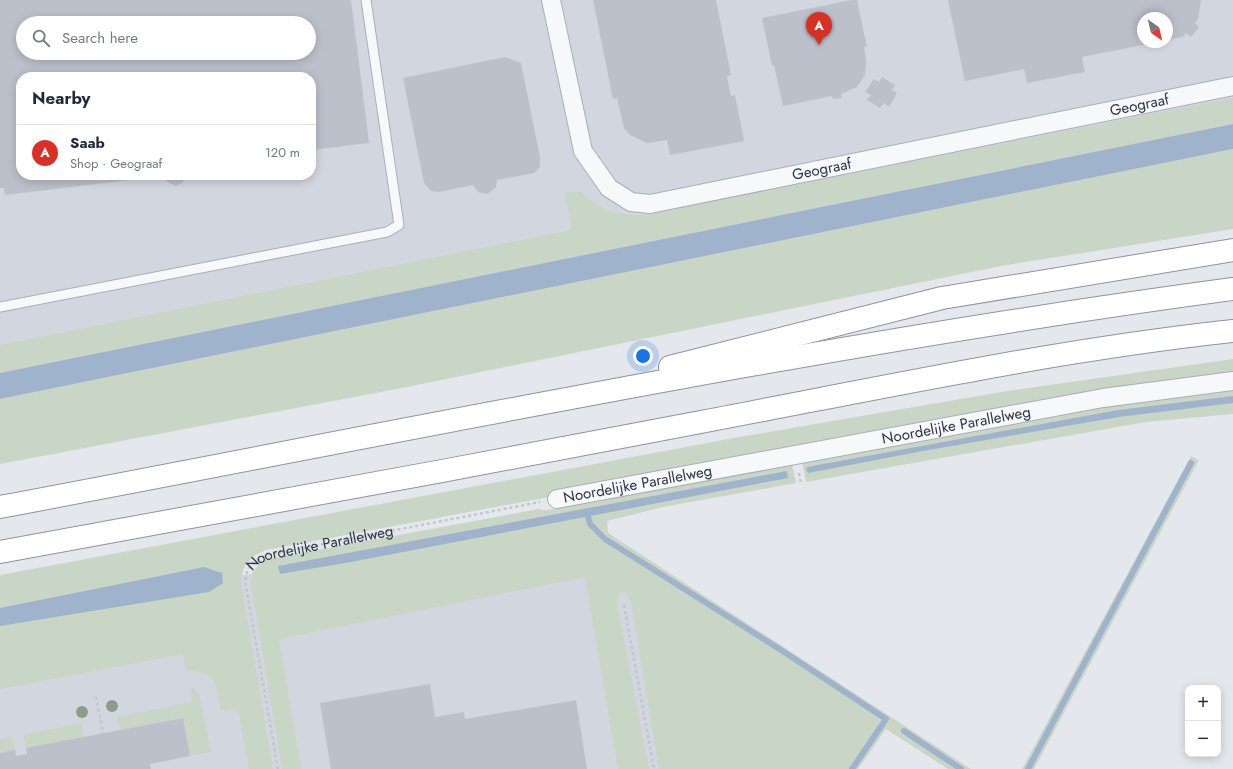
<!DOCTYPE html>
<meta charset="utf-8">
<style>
:root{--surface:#fff;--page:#f6f6f7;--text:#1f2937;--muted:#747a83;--line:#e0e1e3;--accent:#d93025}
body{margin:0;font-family:Jost,sans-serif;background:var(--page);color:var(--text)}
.controls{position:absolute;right:12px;bottom:12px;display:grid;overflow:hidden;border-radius:8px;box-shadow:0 2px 10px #0003}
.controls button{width:36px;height:36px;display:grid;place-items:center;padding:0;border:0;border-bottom:1px solid var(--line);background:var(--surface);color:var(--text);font:20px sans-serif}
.compass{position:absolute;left:1137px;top:12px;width:36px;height:36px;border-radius:50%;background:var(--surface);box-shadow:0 2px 10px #0003;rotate:146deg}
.you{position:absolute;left:643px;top:356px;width:14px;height:14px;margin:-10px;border:3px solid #fff;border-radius:50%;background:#1a73e8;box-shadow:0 0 0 6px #1a73e833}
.badge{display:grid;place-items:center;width:26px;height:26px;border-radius:50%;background:var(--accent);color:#fff;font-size:13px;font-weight:700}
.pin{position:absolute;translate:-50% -33px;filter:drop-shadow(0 1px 2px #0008)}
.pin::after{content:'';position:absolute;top:21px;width:14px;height:12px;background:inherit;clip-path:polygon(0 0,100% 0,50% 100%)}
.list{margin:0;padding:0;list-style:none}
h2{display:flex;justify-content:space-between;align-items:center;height:52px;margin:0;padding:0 16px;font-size:17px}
h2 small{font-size:13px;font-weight:400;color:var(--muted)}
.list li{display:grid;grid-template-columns:26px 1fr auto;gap:12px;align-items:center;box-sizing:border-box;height:56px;padding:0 16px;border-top:1px solid var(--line)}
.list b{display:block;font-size:15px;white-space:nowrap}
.list p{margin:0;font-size:13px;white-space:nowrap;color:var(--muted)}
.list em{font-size:13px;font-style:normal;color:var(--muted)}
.icon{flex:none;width:22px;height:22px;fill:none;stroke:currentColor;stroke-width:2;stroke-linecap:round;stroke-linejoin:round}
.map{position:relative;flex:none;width:1233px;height:769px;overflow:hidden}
.search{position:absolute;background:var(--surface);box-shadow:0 2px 10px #0003;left:16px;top:16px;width:300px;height:44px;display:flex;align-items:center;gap:10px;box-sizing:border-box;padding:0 14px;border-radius:22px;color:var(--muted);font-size:15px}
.panel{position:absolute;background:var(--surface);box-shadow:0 2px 10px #0003;left:16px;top:72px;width:300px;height:108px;border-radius:16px}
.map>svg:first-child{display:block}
.built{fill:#d2d6de;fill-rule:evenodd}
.green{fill:#c9d6c5}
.water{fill:#9fb4cc}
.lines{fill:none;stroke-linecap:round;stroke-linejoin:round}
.stream{stroke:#9fb4cc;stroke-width:6}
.building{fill:#bbc0ca;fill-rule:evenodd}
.lane-casing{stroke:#a9aeb7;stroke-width:11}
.street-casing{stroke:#a9aeb7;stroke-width:20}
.highway-casing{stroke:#8b94a3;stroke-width:24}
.path{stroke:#c2c5cb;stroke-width:2.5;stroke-dasharray:3 3;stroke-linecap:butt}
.lane{stroke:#f7f8fa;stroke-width:9}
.street{stroke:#f7f8fa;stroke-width:18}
.highway{stroke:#fff;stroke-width:22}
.tree{fill:#899d89}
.labels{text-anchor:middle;stroke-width:3.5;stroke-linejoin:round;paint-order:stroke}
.street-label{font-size:15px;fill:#2b3445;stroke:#f4f6f9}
</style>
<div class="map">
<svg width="1233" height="769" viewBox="0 0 1233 769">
<rect width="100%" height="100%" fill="#e4e7ec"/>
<g class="built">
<path d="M0,0H1233V137L0,384ZM1143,18H1167V42H1143ZM23,23H309V53H23ZM21,77H311V175H21Z"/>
<polygon points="587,512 852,769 0,769 0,619 222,578 279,570"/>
</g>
<g class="green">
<path d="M1233,98V124L0,373V345L572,230L565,193L580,191C600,209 613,215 640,215Z"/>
<polygon points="1233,149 1233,229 1001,266 407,387 0,464 0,399"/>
<path d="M1233,359V377L880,435L266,550C251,556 242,564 241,582L273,769H249L238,708L221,711L216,686L212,677L194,670L186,671L183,654L0,689V575L734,438L1001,392Z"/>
<polygon points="1233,386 1233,414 1146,422 806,482 802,462 1015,419"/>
<polygon points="1191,456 1199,460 1034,769 1022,769"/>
<path d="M792,464L796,483L663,507L607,521L608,533L971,769H948L886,729L858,769H659L631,602L625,592L619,593L617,604L649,769H618L585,577L279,639L301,769H282L251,583L253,571L264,560L539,509C547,512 557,509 564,503Z"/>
<polygon points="194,688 199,694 211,752 190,756 182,718 120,730 117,717 192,702 190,689"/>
<polygon points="81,723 84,737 26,748 23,735"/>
<polygon points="12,736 15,750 0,753 0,739"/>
</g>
<g class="water">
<polygon points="1233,124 1233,149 0,399 0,373"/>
<polygon points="1233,396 1233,403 1119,417 923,451 808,473 806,470 807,467 1118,410"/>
<polygon points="787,471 788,478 351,562 280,574 278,566"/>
<polygon points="204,567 222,573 223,583 209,592 0,626 0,608"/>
</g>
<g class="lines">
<g class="stream">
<polyline points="587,512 590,524 605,539 781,650 886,719 852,769"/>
<polyline points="904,731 961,769"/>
<polyline points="1028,769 1191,463"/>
</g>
</g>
<g class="building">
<path d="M0,0H351L369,143L311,150V77H21V175H187L182,183L176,186L167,182L163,176L5,195L4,188H0ZM23,23H309V53H23Z"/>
<polygon points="593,0 716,0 731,75 727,76 731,96 735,95 744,141 670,155 667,140 647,143 630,135 624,128 617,98 613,99"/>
<polygon points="852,0 857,0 867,47 864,47 866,60 865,75 857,87 841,94 842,98 833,99 832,96 783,106 774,65 772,66 762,18"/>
<polygon points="948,0 1201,0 1198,19 1195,23 1199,27 1191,37 1186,33 1183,37 1167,40 1167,18 1143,18 1143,42 1153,43 1082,57 1085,72 1027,83 1024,69 965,81"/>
<polygon points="505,57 521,63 540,157 540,167 534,173 497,180 496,187 488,194 478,192 473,185 439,192 431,191 424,183 403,78"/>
<polygon points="882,77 895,85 892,90 897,93 889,107 884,103 880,108 867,100 871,95 865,92 874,79 879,82"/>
<polygon points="430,684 435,717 464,712 465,719 576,700 587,769 331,769 320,703"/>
<polygon points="183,718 190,756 150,764 151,769 0,769 0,753 15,750 16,756 27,754 26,748"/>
</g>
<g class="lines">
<g class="lane-casing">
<polyline id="lane" points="0,307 387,232 399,225 366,0"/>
</g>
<g class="street-casing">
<g id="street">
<path id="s2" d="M551,0L583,151L609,188L631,202L650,204L1233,86"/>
<path id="s3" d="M557,499L1103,398L1233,381"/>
</g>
</g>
<g class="highway-casing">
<g id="highway">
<polyline points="670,367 942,298 1233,250"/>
<path d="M0,507C410,430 819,344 1233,289"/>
<path d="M0,552C235,510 471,466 706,421C881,388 1056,350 1233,331"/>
</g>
</g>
<g class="path">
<polyline points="799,473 801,483"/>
<polyline points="624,605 654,769"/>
<polyline points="96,697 103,733"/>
<path id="s1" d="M278,769L245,581C247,566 254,560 267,555L540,502"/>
</g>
<use href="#lane" class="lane"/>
<use href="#street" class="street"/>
<use href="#highway" class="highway"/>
</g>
<g class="tree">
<circle cx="112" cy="706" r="6"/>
<circle cx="82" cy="712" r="6"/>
</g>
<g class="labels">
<g class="street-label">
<text dy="5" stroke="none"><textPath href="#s2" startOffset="744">Geograaf</textPath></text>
<text dy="5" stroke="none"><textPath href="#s2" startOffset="420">Geograaf</textPath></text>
<text dy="5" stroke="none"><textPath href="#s3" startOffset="406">Noordelijke Parallelweg</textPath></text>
<text dy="5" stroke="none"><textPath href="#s3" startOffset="82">Noordelijke Parallelweg</textPath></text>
<text dy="5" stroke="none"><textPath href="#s1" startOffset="280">Noordelijke Parallelweg</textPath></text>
</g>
</g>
</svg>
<div class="controls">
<button>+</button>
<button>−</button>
</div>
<svg class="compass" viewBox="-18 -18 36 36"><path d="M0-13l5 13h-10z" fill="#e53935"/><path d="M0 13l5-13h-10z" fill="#747a83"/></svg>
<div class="you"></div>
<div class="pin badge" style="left:819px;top:45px">A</div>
<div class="search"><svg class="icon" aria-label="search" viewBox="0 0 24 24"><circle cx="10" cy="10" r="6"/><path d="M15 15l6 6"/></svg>Search here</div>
<section class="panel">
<h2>Nearby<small></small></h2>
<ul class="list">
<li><span class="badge">A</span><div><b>Saab</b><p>Shop · Geograaf</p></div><em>120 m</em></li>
</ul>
</section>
</div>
